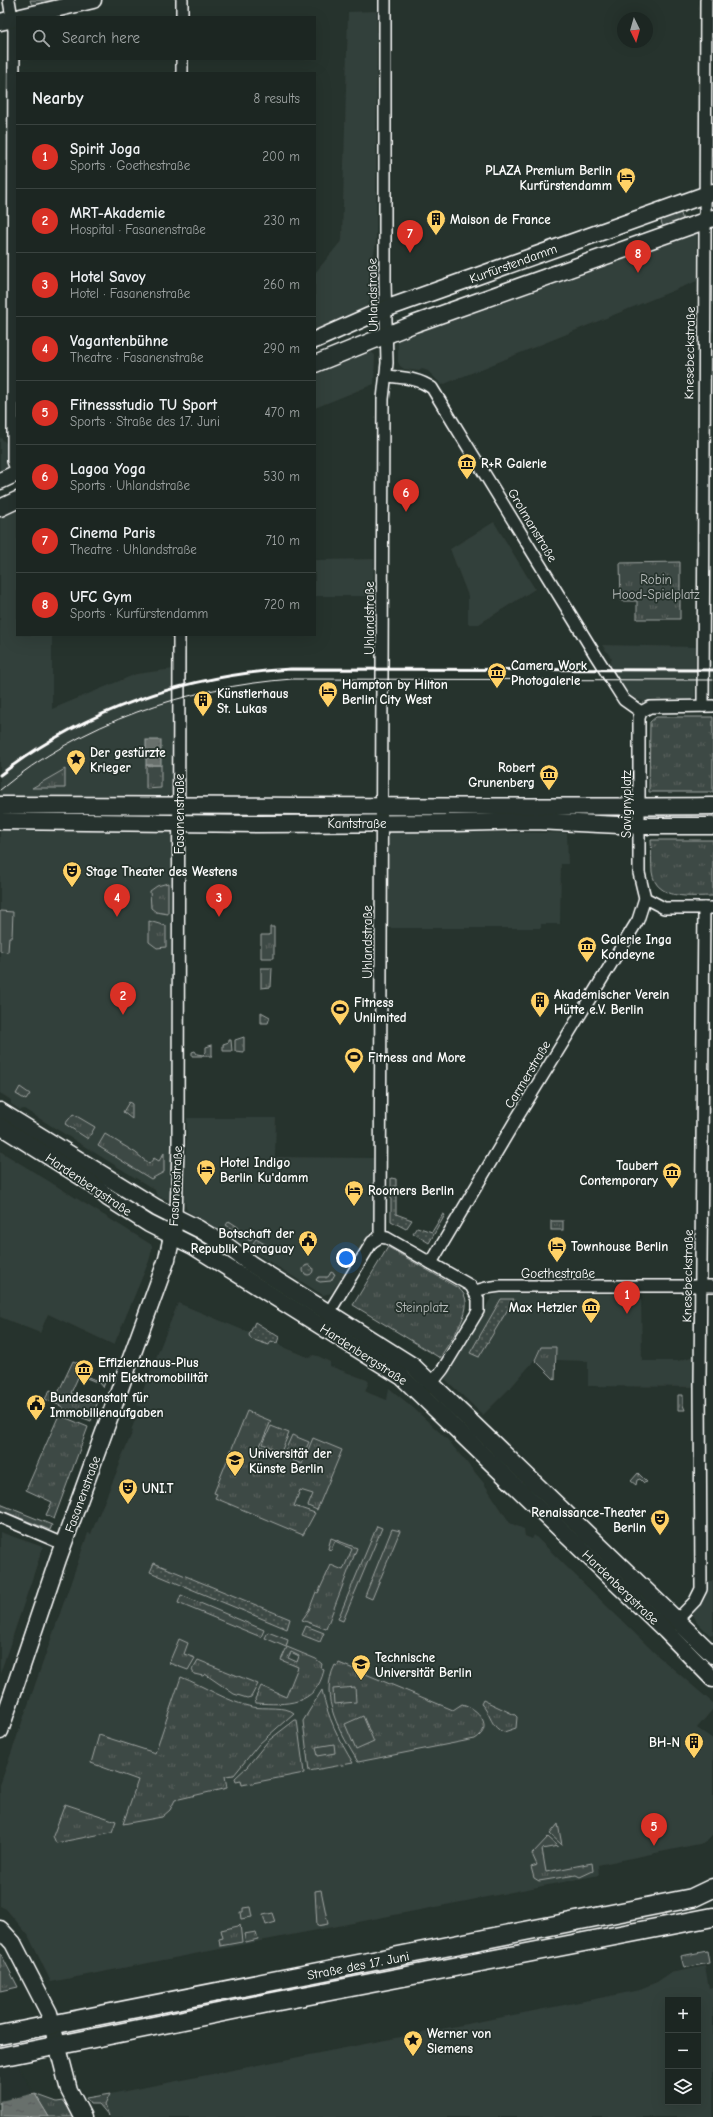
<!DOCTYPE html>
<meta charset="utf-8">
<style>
:root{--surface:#1c2622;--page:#29322f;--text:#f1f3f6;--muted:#a0a5a5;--line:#3a4340;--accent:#d93025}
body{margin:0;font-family:"Comic Neue",sans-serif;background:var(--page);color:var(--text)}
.controls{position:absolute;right:12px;bottom:12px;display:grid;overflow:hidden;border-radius:0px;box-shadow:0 4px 16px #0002}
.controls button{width:36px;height:36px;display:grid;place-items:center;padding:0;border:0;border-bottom:1px solid var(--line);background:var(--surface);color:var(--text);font:20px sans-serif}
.compass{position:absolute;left:617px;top:12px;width:36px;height:36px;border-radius:50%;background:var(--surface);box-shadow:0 4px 16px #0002;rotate:175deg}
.you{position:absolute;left:346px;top:1258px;width:14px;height:14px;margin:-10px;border:3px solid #fff;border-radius:50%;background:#1a73e8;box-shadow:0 0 0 6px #1a73e833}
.badge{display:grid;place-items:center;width:26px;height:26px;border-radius:50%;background:var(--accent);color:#fff;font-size:13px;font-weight:700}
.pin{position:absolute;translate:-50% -33px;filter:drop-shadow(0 1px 2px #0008)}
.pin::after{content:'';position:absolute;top:21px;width:14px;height:12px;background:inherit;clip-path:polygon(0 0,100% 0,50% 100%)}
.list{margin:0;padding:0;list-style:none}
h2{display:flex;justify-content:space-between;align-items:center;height:52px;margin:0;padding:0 16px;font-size:17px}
h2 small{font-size:13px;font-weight:400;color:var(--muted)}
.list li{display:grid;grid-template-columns:26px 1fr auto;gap:12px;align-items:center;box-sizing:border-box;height:64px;padding:0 16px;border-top:1px solid var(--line)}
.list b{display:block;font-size:15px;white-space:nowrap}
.list p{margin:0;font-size:13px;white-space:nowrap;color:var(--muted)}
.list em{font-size:13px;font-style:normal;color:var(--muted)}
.icon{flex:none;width:22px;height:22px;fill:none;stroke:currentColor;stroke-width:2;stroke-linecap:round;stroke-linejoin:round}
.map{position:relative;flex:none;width:713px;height:2117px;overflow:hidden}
.search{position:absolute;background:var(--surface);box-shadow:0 4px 16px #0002;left:16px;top:16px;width:300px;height:44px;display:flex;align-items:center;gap:10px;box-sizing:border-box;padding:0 14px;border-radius:0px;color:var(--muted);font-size:15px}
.panel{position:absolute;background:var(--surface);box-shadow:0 4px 16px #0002;left:16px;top:72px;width:300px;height:564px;border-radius:0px}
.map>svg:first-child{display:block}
.built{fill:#333f3a;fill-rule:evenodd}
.grass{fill:url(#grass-tufts);stroke:#9ea4a2;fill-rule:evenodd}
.garden{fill:url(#garden-dots);stroke:#9ea4a2}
.pitch{fill:#3e4944;stroke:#9ea4a2}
.water{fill:url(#water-ripples);stroke:#a4a9a7}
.pier{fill:#26332d}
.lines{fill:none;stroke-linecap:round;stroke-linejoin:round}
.street-casing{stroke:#fff;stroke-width:14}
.secondary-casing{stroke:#fff;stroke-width:19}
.primary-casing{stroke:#fff;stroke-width:21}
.street{stroke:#26332d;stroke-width:11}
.secondary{stroke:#26332d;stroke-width:16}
.primary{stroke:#26332d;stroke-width:18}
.tram{stroke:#fff;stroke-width:1}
.rail{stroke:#fff;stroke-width:3}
.labels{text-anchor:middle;stroke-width:3.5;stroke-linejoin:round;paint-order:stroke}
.poi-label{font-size:13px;font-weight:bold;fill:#fff;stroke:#26332d;text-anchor:start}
.street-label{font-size:13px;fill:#fff;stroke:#26332d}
.park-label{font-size:13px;fill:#bbbfbe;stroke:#26332d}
</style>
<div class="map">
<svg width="713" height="2117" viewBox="0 0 713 2117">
<defs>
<pattern id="grass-tufts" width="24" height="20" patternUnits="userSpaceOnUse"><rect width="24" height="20" fill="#3e4944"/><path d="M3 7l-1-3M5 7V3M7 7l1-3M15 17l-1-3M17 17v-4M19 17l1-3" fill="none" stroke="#5b6460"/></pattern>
<pattern id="garden-dots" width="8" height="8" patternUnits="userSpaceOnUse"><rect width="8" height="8" fill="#3e4944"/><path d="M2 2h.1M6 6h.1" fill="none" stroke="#5b6460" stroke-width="1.8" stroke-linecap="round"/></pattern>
<pattern id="water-ripples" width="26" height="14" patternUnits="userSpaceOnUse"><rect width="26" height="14" fill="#67706c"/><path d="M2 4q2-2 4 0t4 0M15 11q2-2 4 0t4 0" fill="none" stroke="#575a59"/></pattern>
</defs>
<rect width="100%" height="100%" fill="#26332d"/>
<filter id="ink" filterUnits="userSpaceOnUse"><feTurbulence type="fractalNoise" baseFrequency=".025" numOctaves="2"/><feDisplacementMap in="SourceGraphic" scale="8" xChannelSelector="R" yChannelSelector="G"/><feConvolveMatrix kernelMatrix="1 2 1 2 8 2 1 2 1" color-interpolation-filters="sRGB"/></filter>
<g filter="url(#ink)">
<g class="built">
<polygon points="377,11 376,243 372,263 372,297 365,308 315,330 315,273 342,240 348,12"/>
<polygon points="713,225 713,333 709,328 709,321 711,318"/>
<polygon points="697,231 697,281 442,385 428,371 422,369 419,371 404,369 400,366 398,362 398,341 401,336"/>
<polygon points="368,349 375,355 374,384 315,408 315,372"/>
<polygon points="0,437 6,443 7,467 7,469 0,473"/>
<polygon points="17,507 17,635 52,635 52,709 136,674 173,669 173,790 169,796 0,798 0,515"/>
<polygon points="494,522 535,589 479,624 468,624 468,596 450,549"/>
<polygon points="374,559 373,596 315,596 315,560"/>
<polygon points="602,645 696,647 695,697 689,701 645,702 628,696 609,665 612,659"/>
<polygon points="709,661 713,661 713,700 709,695"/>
<polygon points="0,829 169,831 172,834 171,1189 169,1200 159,1197 156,1194 155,1190 24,1109 20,1110 11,1104 11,1100 0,1093"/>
<polygon points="398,831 567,833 568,864 561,864 560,924 541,924 541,928 388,928 388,836 391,832"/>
<polygon points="187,1118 276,1118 275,1157 373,1158 373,1230 331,1293 323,1295 187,1211 184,1200"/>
<polygon points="0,1151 152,1245 152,1250 149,1261 114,1345 48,1314 40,1333 0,1317"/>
<polygon points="500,1293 641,1294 642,1361 678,1361 694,1356 694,1387 588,1386 588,1361 556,1360 556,1347 541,1347 532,1363 512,1386 483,1415 445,1379 446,1375 454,1364 492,1296"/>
<polygon points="178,1303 250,1333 255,1322 279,1337 277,1343 285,1348 310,1358 313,1355 318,1356 330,1362 330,1366 367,1380 369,1382 365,1391 371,1394 387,1400 389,1388 410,1405 447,1439 483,1482 510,1523 524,1529 525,1536 532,1539 534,1535 657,1655 713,1703 713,1709 697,1728 713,1739 713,1834 704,1843 598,1865 599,1875 51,1982 28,1935 6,1909 0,1906 0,1785 88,1533 91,1534 94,1526 120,1464 119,1463 133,1431 131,1430 139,1411 141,1412 143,1408 137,1405"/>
<polygon points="0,1532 43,1547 0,1674"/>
<polygon points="707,1581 713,1581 713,1634 710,1635 697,1622 693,1615 694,1610 706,1596"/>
<path d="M705,1966L709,1988L713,1987V2117H110L106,2111V2100L110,2094L635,1991L657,1982L670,1973ZM668,2000H698V2102H668Z"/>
</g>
<g class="grass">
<polygon points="30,0 61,0 32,6"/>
<polygon points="680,211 683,220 663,227 660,218"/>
<polygon points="680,562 680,619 637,619 637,601 621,601 620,563"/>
<polygon points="656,717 713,717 713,792 649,792 650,722"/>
<polygon points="146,765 161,765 161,788 146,789"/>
<polygon points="65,769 65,788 32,788"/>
<polygon points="215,811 343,812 343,817 215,816"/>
<rect x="659" y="813" width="54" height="6"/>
<path d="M651,840H713V896C692,896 656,901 652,872C651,862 652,851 651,840Z"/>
<polygon points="168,883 168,914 156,912 151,908 150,891 157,886"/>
<polygon points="149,921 166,926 166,947 157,948 149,942"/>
<polygon points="270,927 274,927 274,958 261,958 261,935 270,935"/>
<polygon points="261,968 272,968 271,987 261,988"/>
<polygon points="244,1037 244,1052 235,1051 235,1040"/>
<polygon points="229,1040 231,1040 232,1051 223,1051 223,1044 229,1042"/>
<polygon points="212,1045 212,1056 192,1056 192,1052 195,1051 197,1054 203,1055 206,1052 206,1047"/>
<polygon points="20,1087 30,1094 26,1100 16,1094"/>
<polygon points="73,1114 95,1127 88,1139 65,1124"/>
<polygon points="105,1134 136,1153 149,1164 154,1158 159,1161 164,1153 164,1172 151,1179 98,1146"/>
<rect x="551" y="1221" width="12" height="9"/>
<path d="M388,1247L458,1288C481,1304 449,1341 440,1358L353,1305Z"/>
<polygon points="541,1347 556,1347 555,1380 535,1360"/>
<polygon points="73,1361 92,1369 88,1377 99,1381 102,1374 107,1376 103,1388 99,1383 79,1375 71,1393 90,1401 98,1401 91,1421 63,1410 63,1407 45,1399 50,1390 58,1393"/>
<polygon points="678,1395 683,1395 683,1405 685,1410 678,1410"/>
<polygon points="247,1411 271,1421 260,1446 302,1464 313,1438 342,1450 317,1510 308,1506 313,1494 300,1490 294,1506 315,1513 303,1535 215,1498 217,1494 214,1493"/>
<polygon points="59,1415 88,1427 54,1519 46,1515 52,1502 26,1490"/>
<polygon points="271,1426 289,1433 281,1452 263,1444"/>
<polygon points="292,1435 309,1442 301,1460 284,1453"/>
<polygon points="638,1473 647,1482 644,1483 640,1479 637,1480 636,1485 631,1481"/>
<polygon points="0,1504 52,1525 50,1530 0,1510"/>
<polygon points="377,1526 382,1528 343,1621 338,1619"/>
<polygon points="392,1529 400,1531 372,1599 365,1596"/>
<polygon points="331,1538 357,1548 326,1629 302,1620 309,1610 316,1592 318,1593 331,1565 343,1570 352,1549 335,1541 331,1550 328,1549"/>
<polygon points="181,1595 264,1630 261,1637 178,1603"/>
<polygon points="268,1632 288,1640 286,1647 265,1638"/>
<polygon points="179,1639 188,1643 184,1654 195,1658 188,1670 169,1663"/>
<path d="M287,1647L316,1659L322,1664L321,1668L324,1670C316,1706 286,1705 256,1703L255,1699L261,1686L286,1697L298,1667L281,1660ZM291,1652L299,1656L297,1662L288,1658Z"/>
<polygon points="198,1660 258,1684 251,1697 247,1698 234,1694 205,1674 203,1676 194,1674 192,1670"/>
<path d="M339,1663L453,1710L462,1704C478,1708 495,1727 475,1739L358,1762C341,1733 318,1698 335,1665L337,1666Z"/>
<path d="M181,1677C204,1686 228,1702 252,1707C263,1709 287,1706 294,1713L259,1744L234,1775L225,1776L227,1788L175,1800L170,1810L162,1817L123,1824L138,1780L91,1763L99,1735L155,1753Z"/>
<path d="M322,1690C327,1716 339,1740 353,1763L309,1771L303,1721Z"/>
<path d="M483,1700L515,1715L517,1717L516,1728L504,1732C491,1729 491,1713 481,1704Z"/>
<polygon points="295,1720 297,1720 304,1773 242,1785 241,1780 236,1781 235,1778 247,1767 268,1741"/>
<polygon points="65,1804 116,1821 112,1832 56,1843 53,1836"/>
<polygon points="558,1824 562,1845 550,1834"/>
<polygon points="548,1837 558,1846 542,1849 546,1872 592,1863 593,1871 580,1877 576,1875 539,1881 534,1878 531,1867 537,1865 532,1854"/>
<polygon points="321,1890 328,1924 317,1926 315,1891"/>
<polygon points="250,1907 252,1917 241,1919 240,1912 243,1912 243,1908"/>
<polygon points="273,1913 276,1922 266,1925 263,1915"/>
<polygon points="240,1924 242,1942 220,1946 219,1939 223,1938 221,1930 238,1926"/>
<polygon points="256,1932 258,1939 246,1942 244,1934"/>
<polygon points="707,1951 709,1963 684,1968 681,1956"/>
<polygon points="0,1953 2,1956 18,1987 0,1991"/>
<polygon points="35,2094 57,2102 64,2101 74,2117 49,2117"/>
<polygon points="110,2094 105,2105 109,2116 99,2104 90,2104 86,2098"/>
</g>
<g class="garden">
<polygon points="261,1012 270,1017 268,1023 261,1023"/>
<polygon points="129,1102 132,1104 132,1119 123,1112"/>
<polygon points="391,1178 396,1179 396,1214 412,1220 406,1229 391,1221"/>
<polygon points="443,1214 445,1215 429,1243 413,1233 417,1227 432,1232"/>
<polygon points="229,1221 253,1237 250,1241 226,1225"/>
<polygon points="256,1239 268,1246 265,1250 253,1243"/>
<circle cx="308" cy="1270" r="5"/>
<polygon points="331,1272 335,1274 331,1281 320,1282 316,1280 318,1277 328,1277"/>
<polygon points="501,1299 514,1299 479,1357 470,1353"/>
<polygon points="255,1322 279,1337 277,1343 271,1341 269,1345 251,1339 249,1335"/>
<polygon points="154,1563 290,1619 287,1629 150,1572"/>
<polygon points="306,1626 324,1633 320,1642 302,1635"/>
</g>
<g class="pitch">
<polygon points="0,911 13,912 12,937 9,937 8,952 0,951"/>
<polygon points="355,1687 356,1702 334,1704 333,1689"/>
<polygon points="363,1716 374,1742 356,1750 345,1724"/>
<polygon points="334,1744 335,1753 318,1756 316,1747"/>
</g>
<g class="water">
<rect x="146" y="740" width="15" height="25"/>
<polygon points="0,2032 31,2095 35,2094 49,2117 0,2116"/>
</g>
<polygon class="pier" points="0,2030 33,2093 36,2093 0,2101"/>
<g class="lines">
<g class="street-casing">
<g id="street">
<polyline points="9,0 14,30 13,422 13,461 17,472"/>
<polyline points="182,17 182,0"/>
<polyline points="182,73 182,59"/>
<path d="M387,376C404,378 418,378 432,388L596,656L624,700L641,712"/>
<polyline points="703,706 706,0"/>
<polyline points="713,706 650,707 641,712 639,718 639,873 645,898 664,908 713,908"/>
<polyline points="176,1217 178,1147 179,635"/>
<polyline points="380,1237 383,399 387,363 385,282 385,0"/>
<polyline points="431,1263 515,1121 638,920 645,898"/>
<polyline points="475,1291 486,1288 500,1286 713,1286"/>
<polyline points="325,1319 372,1242 380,1237 387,1238 471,1286 478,1299 478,1311 443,1369 428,1388"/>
<polyline points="0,1517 63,1544"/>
<polyline points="672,1625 695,1601 701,1589 700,1383 704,908"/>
</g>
</g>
<g class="secondary-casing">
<g id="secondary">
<polyline points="21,17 93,0"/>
<polyline points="0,22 17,18"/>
<polyline points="315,340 385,309 713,192"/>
<polyline points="315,364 414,324 713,218"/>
<polyline points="0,481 17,473"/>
<polyline points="0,508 17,500"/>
<path d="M0,805C238,805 475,808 713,806"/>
<polyline points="0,821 258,824 455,823 536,821 640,826 713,826"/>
<polyline points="0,1111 157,1208 199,1229 227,1246 251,1264 413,1366 713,1655"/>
<polyline points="0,1126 91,1183 108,1198 149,1224 193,1246 402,1377 666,1631 713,1679"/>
<polyline points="0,1731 58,1559 167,1259 174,1227"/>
<polyline points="0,1929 13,1943 49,2013 69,2090 83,2117"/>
</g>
</g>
<g class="primary-casing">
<g id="primary">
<polyline points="0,2035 692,1898 713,1888"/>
<polyline points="0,2057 268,2003 713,1917"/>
</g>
</g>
<use href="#street" class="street"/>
<use href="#secondary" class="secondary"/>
<use href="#primary" class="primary"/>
<path class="tram" d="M0,790C82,722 186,687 292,679L713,680"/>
<path class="rail" d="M0,775C84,710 186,675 291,669L713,670"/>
</g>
</g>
<defs>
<g id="hotel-pin" transform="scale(1)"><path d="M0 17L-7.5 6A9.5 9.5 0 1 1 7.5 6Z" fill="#ffd166" stroke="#26332d"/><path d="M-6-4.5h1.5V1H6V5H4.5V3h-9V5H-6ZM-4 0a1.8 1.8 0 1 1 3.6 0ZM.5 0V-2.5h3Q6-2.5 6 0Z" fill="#111"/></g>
<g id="building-pin" transform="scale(1)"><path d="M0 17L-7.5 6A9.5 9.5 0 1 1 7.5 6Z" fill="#ffd166" stroke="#26332d"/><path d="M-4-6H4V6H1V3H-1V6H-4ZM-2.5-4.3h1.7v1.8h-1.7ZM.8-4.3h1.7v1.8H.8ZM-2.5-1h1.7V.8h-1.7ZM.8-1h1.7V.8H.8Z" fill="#111"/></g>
<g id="museum-pin" transform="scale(1)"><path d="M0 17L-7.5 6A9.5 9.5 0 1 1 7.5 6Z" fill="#ffd166" stroke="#26332d"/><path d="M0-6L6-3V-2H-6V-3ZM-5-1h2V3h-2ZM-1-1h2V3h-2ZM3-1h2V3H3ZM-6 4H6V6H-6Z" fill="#111"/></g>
<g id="sight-pin" transform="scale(1)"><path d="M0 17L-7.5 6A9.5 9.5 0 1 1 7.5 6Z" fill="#ffd166" stroke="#26332d"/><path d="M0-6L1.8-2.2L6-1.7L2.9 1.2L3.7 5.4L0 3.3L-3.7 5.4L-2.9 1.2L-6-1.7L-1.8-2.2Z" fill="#111"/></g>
<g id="theatre-pin" transform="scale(1)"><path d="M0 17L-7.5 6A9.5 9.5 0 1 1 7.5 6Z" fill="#ffd166" stroke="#26332d"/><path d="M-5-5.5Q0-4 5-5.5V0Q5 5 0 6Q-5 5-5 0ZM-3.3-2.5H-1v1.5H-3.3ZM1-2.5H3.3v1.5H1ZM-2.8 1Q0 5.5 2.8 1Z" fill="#111"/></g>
<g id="stadium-pin" transform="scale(1)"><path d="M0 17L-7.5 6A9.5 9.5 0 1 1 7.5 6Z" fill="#ffd166" stroke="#26332d"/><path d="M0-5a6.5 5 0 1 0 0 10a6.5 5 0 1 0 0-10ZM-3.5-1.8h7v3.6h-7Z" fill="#111"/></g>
<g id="civic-pin" transform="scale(1)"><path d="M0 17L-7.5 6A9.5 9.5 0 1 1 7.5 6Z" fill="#ffd166" stroke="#26332d"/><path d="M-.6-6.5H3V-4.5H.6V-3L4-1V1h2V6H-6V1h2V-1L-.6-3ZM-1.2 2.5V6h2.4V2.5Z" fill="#111"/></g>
<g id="university-pin" transform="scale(1)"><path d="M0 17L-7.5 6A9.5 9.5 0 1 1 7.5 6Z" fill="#ffd166" stroke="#26332d"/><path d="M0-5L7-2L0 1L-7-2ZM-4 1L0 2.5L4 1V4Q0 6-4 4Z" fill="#111"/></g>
</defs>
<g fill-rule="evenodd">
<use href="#hotel-pin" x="626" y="177"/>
<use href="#building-pin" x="436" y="219"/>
<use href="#museum-pin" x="467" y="463"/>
<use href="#museum-pin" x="497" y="672"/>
<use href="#hotel-pin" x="328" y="691"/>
<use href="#building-pin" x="203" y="700"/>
<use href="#sight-pin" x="76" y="759"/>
<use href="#museum-pin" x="549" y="774"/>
<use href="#theatre-pin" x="72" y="871"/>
<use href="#museum-pin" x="587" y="946"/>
<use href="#building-pin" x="540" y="1001"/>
<use href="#stadium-pin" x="340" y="1009"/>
<use href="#stadium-pin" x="354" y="1057"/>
<use href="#hotel-pin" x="206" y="1169"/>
<use href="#museum-pin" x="672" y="1172"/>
<use href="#hotel-pin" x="354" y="1190"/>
<use href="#civic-pin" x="308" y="1240"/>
<use href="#hotel-pin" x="557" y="1246"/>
<use href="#museum-pin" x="591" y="1307"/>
<use href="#museum-pin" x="84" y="1369"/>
<use href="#civic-pin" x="36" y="1404"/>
<use href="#university-pin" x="235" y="1460"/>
<use href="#theatre-pin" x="128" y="1488"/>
<use href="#theatre-pin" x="660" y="1519"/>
<use href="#university-pin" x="361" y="1664"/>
<use href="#building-pin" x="694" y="1742"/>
<use href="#sight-pin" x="413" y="2040"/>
</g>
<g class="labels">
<g class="poi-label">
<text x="612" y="175" text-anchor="end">PLAZA Premium Berlin<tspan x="612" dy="15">Kurfürstendamm</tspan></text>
<text x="450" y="224">Maison de France</text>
<text x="481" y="468">R+R Galerie</text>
<text x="511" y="670">Camera Work<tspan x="511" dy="15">Photogalerie</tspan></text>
<text x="342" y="689">Hampton by Hilton<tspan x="342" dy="15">Berlin City West</tspan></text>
<text x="217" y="698">Künstlerhaus<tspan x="217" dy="15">St. Lukas</tspan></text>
<text x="90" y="757">Der gestürzte<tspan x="90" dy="15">Krieger</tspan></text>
<text x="535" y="772" text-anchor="end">Robert<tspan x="535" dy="15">Grunenberg</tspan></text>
<text x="86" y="876">Stage Theater des Westens</text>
<text x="601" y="944">Galerie Inga<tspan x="601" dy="15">Kondeyne</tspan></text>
<text x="554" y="999">Akademischer Verein<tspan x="554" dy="15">Hütte e.V. Berlin</tspan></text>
<text x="354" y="1007">Fitness<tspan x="354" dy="15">Unlimited</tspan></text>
<text x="368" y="1062">Fitness and More</text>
<text x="220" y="1167">Hotel Indigo<tspan x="220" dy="15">Berlin Ku'damm</tspan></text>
<text x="658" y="1170" text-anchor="end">Taubert<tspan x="658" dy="15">Contemporary</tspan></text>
<text x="368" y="1195">Roomers Berlin</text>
<text x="294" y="1238" text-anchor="end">Botschaft der<tspan x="294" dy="15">Republik Paraguay</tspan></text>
<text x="571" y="1251">Townhouse Berlin</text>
<text x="577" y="1312" text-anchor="end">Max Hetzler</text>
<text x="98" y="1367">Effizienzhaus-Plus<tspan x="98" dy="15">mit Elektromobilität</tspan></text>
<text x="50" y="1402">Bundesanstalt für<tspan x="50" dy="15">Immobilienaufgaben</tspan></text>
<text x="249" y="1458">Universität der<tspan x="249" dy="15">Künste Berlin</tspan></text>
<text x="142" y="1493">UNI.T</text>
<text x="646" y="1517" text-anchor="end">Renaissance-Theater<tspan x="646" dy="15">Berlin</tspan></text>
<text x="375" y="1662">Technische<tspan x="375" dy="15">Universität Berlin</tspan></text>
<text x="680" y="1747" text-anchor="end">BH-N</text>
<text x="427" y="2038">Werner von<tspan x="427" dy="15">Siemens</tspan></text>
</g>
<g class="street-label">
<text transform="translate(513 263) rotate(-20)" y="5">Kurfürstendamm</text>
<text transform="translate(372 295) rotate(-91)" y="5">Uhlandstraße</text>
<text transform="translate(689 353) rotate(-89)" y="5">Knesebeckstraße</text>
<text transform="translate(533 525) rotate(59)" y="5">Grolmanstraße</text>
<text transform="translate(369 618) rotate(-90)" y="5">Uhlandstraße</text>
<text transform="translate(626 804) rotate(-90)" y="5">Savignyplatz</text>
<text transform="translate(179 814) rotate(-90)" y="5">Fasanenstraße</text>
<text x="357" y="828">Kantstraße</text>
<text transform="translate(367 942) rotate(-90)" y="5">Uhlandstraße</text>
<text transform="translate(527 1074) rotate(-59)" y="5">Carmerstraße</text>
<text transform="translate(89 1184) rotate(34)" y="5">Hardenbergstraße</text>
<text transform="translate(175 1186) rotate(-87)" y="5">Fasanenstraße</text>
<text x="558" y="1278">Goethestraße</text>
<text transform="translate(687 1276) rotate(-89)" y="5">Knesebeckstraße</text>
<text transform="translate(364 1354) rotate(33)" y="5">Hardenbergstraße</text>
<text transform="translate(82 1494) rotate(-70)" y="5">Fasanenstraße</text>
<text transform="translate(621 1587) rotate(44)" y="5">Hardenbergstraße</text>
<text transform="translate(358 1965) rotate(-11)" y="5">Straße des 17. Juni</text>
</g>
<g class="park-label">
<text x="656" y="584">Robin<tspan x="656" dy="15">Hood-Spielplatz</tspan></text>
<text x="422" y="1312">Steinplatz</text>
</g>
</g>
</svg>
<div class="controls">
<button>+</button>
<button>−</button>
<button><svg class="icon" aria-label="layers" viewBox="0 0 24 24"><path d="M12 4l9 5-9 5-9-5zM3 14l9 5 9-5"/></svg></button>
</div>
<svg class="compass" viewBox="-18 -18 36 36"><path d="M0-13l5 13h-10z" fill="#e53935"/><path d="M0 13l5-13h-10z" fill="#a0a5a5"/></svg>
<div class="you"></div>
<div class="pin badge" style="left:627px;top:1314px">1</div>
<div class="pin badge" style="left:123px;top:1015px">2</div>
<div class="pin badge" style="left:219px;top:917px">3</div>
<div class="pin badge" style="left:117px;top:917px">4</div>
<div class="pin badge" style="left:654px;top:1846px">5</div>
<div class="pin badge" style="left:406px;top:512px">6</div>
<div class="pin badge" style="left:410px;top:253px">7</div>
<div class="pin badge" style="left:638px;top:273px">8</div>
<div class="search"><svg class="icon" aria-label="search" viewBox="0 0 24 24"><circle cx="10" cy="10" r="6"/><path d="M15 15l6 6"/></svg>Search here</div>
<section class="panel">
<h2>Nearby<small>8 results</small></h2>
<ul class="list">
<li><span class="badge">1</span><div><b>Spirit Joga</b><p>Sports · Goethestraße</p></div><em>200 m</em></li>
<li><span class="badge">2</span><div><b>MRT-Akademie</b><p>Hospital · Fasanenstraße</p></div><em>230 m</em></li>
<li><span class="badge">3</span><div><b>Hotel Savoy</b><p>Hotel · Fasanenstraße</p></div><em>260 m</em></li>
<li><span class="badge">4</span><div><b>Vagantenbühne</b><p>Theatre · Fasanenstraße</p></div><em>290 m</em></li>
<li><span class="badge">5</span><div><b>Fitnessstudio TU Sport</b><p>Sports · Straße des 17. Juni</p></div><em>470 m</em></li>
<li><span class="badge">6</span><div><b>Lagoa Yoga</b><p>Sports · Uhlandstraße</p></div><em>530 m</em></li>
<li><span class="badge">7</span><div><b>Cinema Paris</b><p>Theatre · Uhlandstraße</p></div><em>710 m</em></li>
<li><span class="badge">8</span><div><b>UFC Gym</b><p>Sports · Kurfürstendamm</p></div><em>720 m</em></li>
</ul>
</section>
</div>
